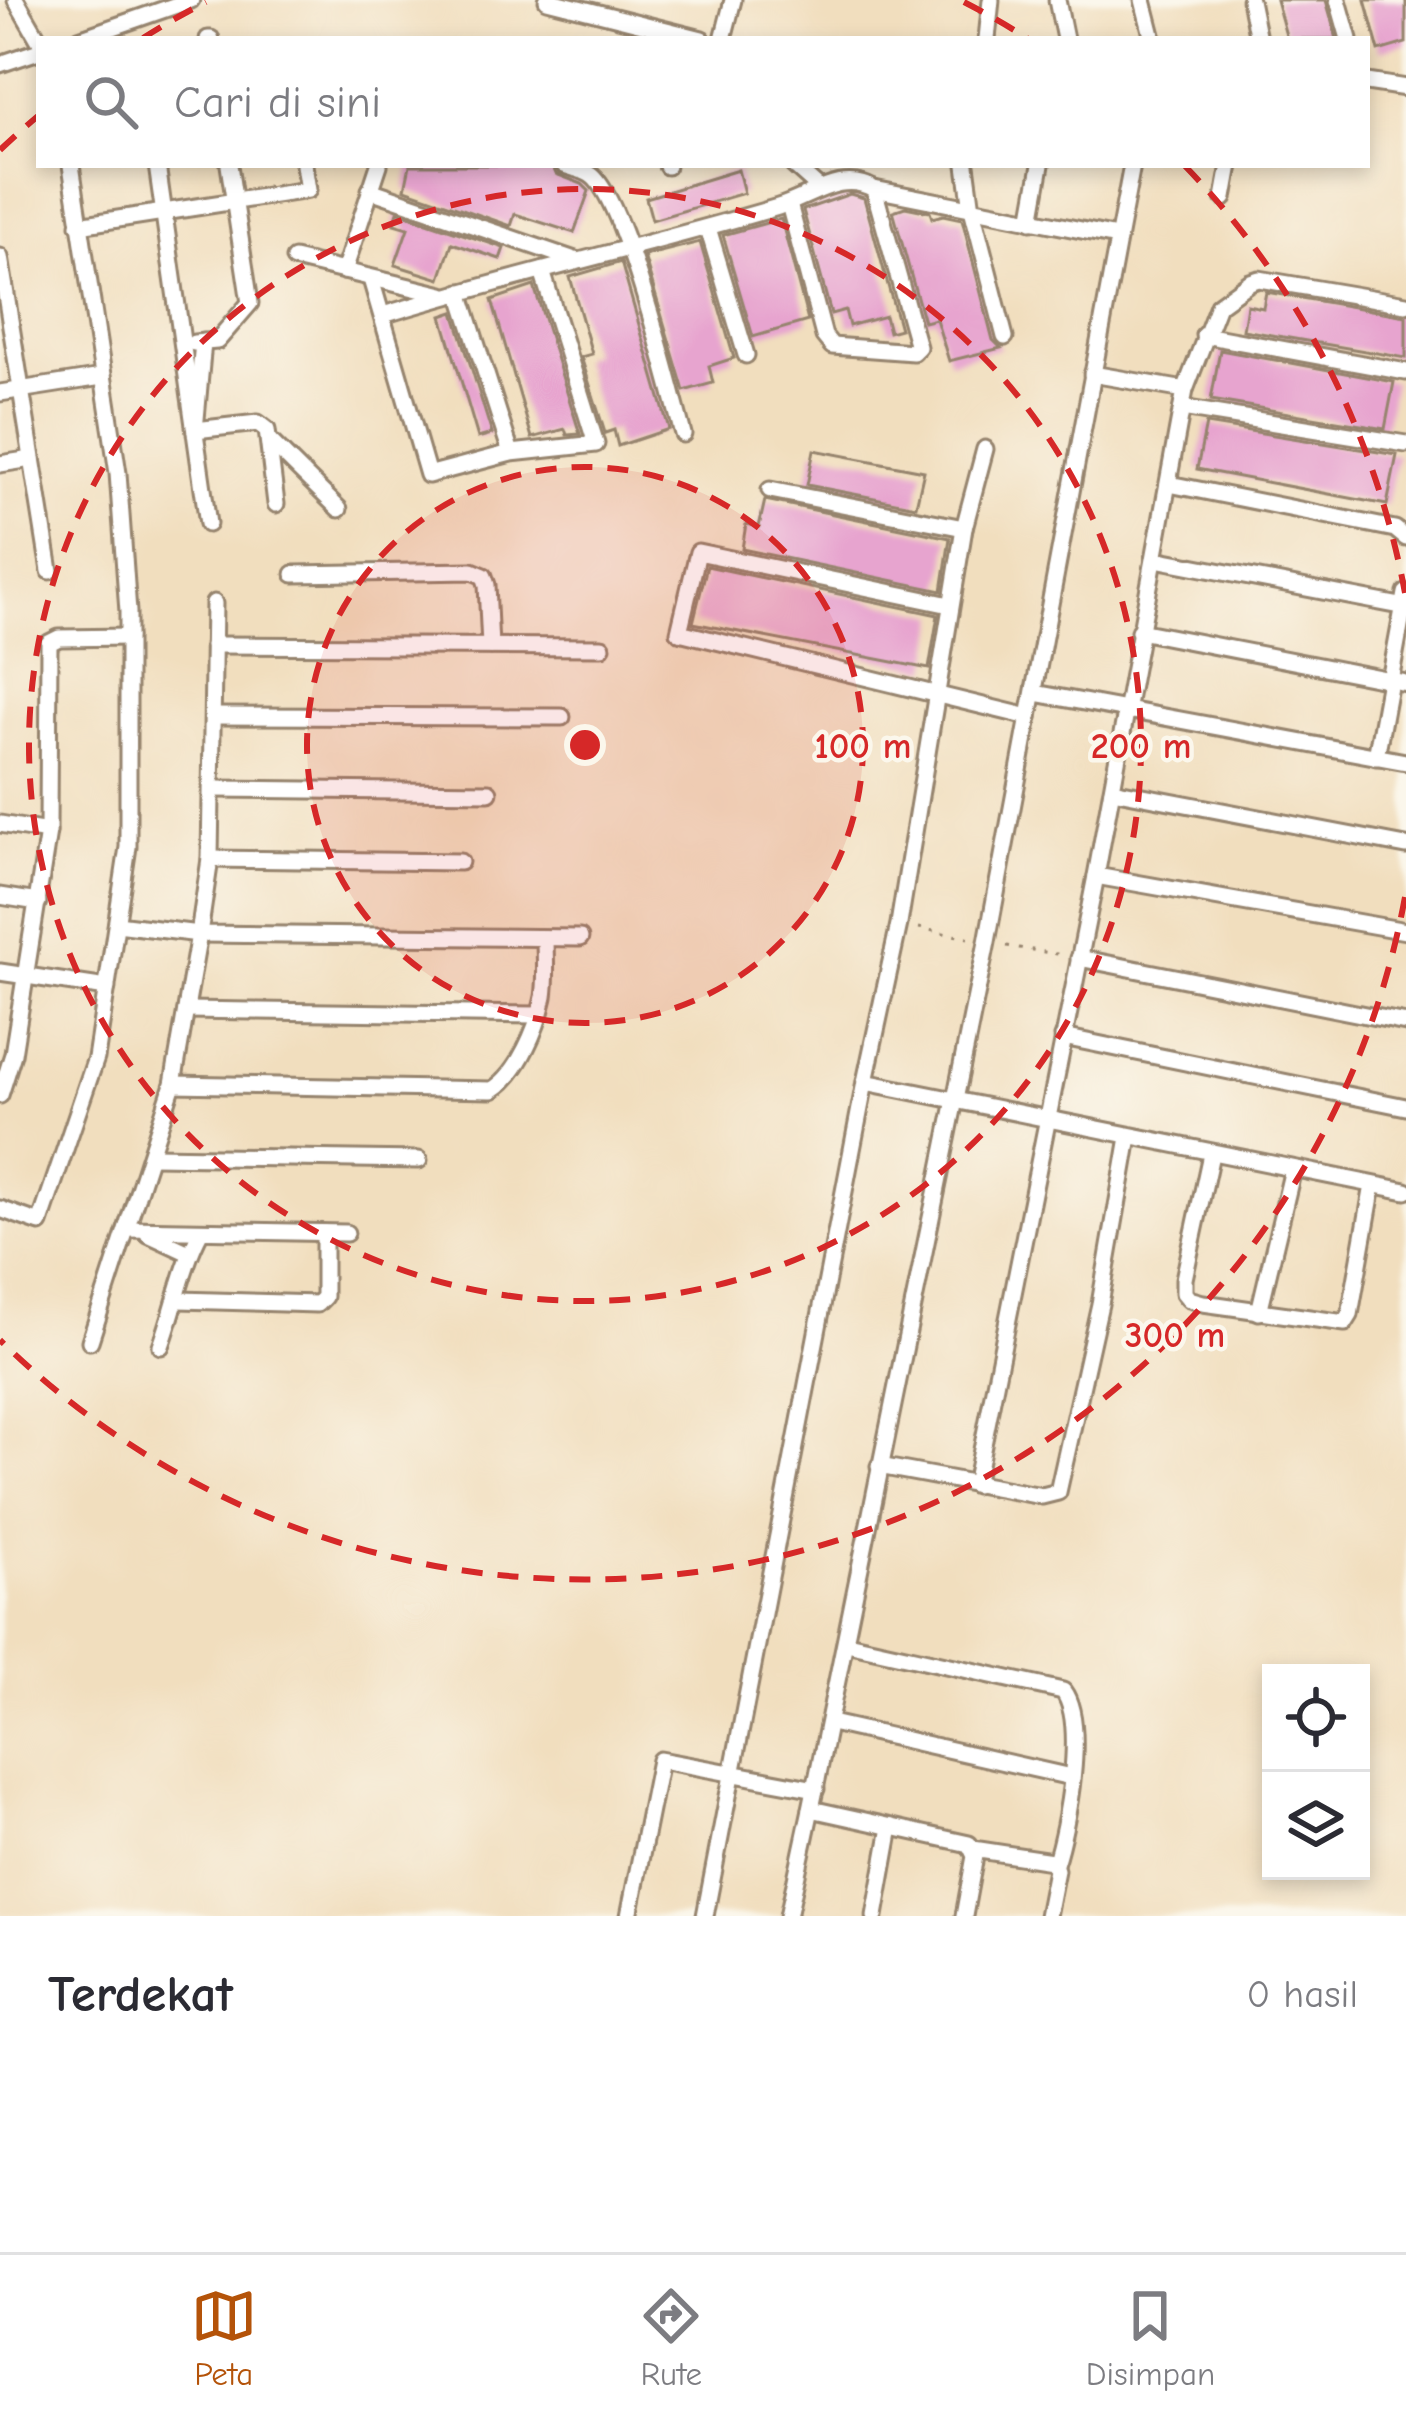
<!DOCTYPE html>
<html lang="id">
<style>
:root{--surface:#fff;--page:#f2f2f3;--text:#2b2b33;--muted:#7c7c81;--line:#e1e1e2;--accent:#b45309}
body{margin:0;font-family:"Comic Neue",sans-serif;background:var(--page);color:var(--text)}
.controls{position:absolute;right:36px;bottom:36px;display:grid;overflow:hidden;border-radius:0px;box-shadow:0 6px 18px #0003}
.controls button{width:108px;height:108px;display:grid;place-items:center;padding:0;border:0;border-bottom:3px solid var(--line);background:var(--surface);color:var(--text);font:60px sans-serif}
.list{margin:0;padding:0;list-style:none}
h2{display:flex;justify-content:space-between;align-items:center;height:156px;margin:0;padding:0 48px;font-size:51px}
h2 small{font-size:39px;font-weight:400;color:var(--muted)}
.icon{flex:none;width:66px;height:66px;fill:none;stroke:currentColor;stroke-width:2;stroke-linecap:round;stroke-linejoin:round}
.map{position:relative;flex:none;width:1406px;height:1916px;overflow:hidden}
.search{position:absolute;background:var(--surface);box-shadow:0 6px 18px #0003;left:36px;right:36px;top:36px;height:132px;display:flex;align-items:center;gap:30px;box-sizing:border-box;padding:0 42px;border-radius:0px;color:var(--muted);font-size:45px}
.sheet{height:336px;background:var(--surface)}
nav{display:flex;justify-content:space-around;align-items:center;box-sizing:border-box;height:168px;border-top:3px solid var(--line);background:var(--surface);font-size:33px;color:var(--muted)}
nav a{display:grid;justify-items:center;gap:6px}
nav .on{color:var(--accent)}
.map>svg:first-child{display:block}
.building{fill:#e7a4cf}
.lines{fill:none;stroke-linecap:round;stroke-linejoin:round}
.minor-casing{stroke:#96846e;stroke-width:21}
.path{stroke:#96846e;stroke-width:3;stroke-dasharray:3 9;stroke-linecap:butt}
.minor{stroke:#fff;stroke-width:15}
.ring{fill:none;stroke:#d62828;stroke-width:6;stroke-dasharray:21 15}
.centre{fill:#d62828;stroke:#fbf7ec;stroke-width:6}
.ring-label{font-size:36px;text-anchor:middle;font-weight:bold;fill:#d62828;stroke:#fbf7ec;stroke-width:9;stroke-linejoin:round;paint-order:stroke}
</style>
<div class="map">
<svg width="1406" height="1916" viewBox="0 0 1406 1916">
<rect width="100%" height="100%" fill="#fbf7ec"/>
<filter id="ink" filterUnits="userSpaceOnUse"><feTurbulence type="fractalNoise" baseFrequency=".00833" numOctaves="2"/><feDisplacementMap in="SourceGraphic" scale="24" xChannelSelector="R" yChannelSelector="G"/><feConvolveMatrix kernelMatrix="1 2 1 2 8 2 1 2 1" color-interpolation-filters="sRGB"/></filter>
<filter id="wash" filterUnits="userSpaceOnUse"><feTurbulence type="fractalNoise" baseFrequency=".004" numOctaves="4" result="noise"/><feDisplacementMap in="SourceGraphic" scale="48" xChannelSelector="R" yChannelSelector="G"/><feGaussianBlur stdDeviation="2.7" result="paint"/><feColorMatrix in="noise" values="0 0 0 0 0 0 0 0 0 0 0 0 0 0 0 0 0 1.4 0 .05"/><feComposite in="paint" operator="in"/></filter>
<g filter="url(#wash)">
<rect width="100%" height="100%" fill="#f1debe"/>
<g id="blocks">
<g class="building">
<polygon points="1276,0 1326,0 1337,39 1287,39"/>
<polygon points="1365,0 1406,0 1406,43 1379,51"/>
<polygon points="410,165 552,165 556,174 582,184 589,191 574,233 515,214 511,226 405,189"/>
<polygon points="738,170 744,193 652,220 646,198"/>
<polygon points="850,194 864,198 900,329 889,332 885,316 849,326 845,310 831,314 803,210"/>
<polygon points="905,207 930,212 932,218 943,215 962,219 993,340 1001,348 949,361 936,319 924,322 893,211"/>
<polygon points="398,212 504,248 500,259 452,243 440,279 395,265 408,228 394,224"/>
<polygon points="781,219 808,321 753,337 723,235"/>
<polygon points="700,242 734,358 709,366 713,383 684,391 644,256"/>
<polygon points="621,262 669,429 618,446 614,430 605,433 581,357 592,354 570,277"/>
<polygon points="534,286 580,434 567,435 565,429 532,438 492,300"/>
<polygon points="1266,292 1406,316 1406,358 1243,330 1247,305 1263,308"/>
<polygon points="454,312 492,434 478,438 442,316"/>
<polygon points="1220,350 1394,382 1385,429 1211,400"/>
<polygon points="1206,424 1397,455 1387,505 1197,469"/>
<polygon points="814,450 924,471 916,506 807,485"/>
<polygon points="765,500 950,538 942,591 742,549 746,524 759,527"/>
<polygon points="707,566 938,615 929,669 693,623"/>
</g>
</g>
</g>
<g filter="url(#ink)">
<use href="#blocks" fill-opacity="0" stroke="#96846e" stroke-width="3"/>
<g class="lines">
<g class="minor-casing">
<g id="minor">
<polyline points="16,0 39,40"/>
<polyline points="547,0 702,39"/>
<polyline points="1057,0 1065,39"/>
<polyline points="1143,0 1153,39"/>
<polyline points="1250,0 1258,39"/>
<polyline points="1338,0 1349,39"/>
<polyline points="79,39 191,0"/>
<polyline points="208,39 211,39"/>
<polyline points="723,39 733,0"/>
<polyline points="987,39 991,0"/>
<polyline points="0,64 39,51"/>
<polyline points="1367,82 1406,88"/>
<polyline points="157,165 208,524"/>
<polyline points="379,165 344,271 443,295"/>
<path d="M564,165C572,168 584,170 591,175C624,197 670,387 683,434"/>
<polyline points="793,165 820,189"/>
<polyline points="966,165 972,209 1005,337"/>
<polyline points="667,166 667,165"/>
<polyline points="370,190 578,261"/>
<polyline points="1224,198 1230,165"/>
<polyline points="789,204 824,336 832,346 913,352 918,347 874,189"/>
<polyline points="1031,221 1041,165"/>
<polyline points="79,225 308,190 304,165"/>
<polyline points="708,228 746,355"/>
<polyline points="0,257 50,571"/>
<polyline points="294,259 344,271"/>
<polyline points="371,279 428,475 511,453 596,444 542,271"/>
<polyline points="460,292 511,453"/>
<path d="M383,315C514,275 647,246 778,207C811,197 841,170 874,189L1117,237"/>
<polyline points="1204,335 1406,372"/>
<polyline points="203,342 195,430 258,423 267,430 276,504"/>
<polyline points="194,343 217,341 250,303 229,165"/>
<polyline points="1092,374 1185,390"/>
<polyline points="0,393 102,377"/>
<polyline points="1182,408 1406,444"/>
<polyline points="269,440 339,509"/>
<polyline points="0,464 32,459"/>
<polyline points="1169,484 1395,529 1406,538"/>
<polyline points="770,490 964,528"/>
<polyline points="1155,559 1406,607"/>
<polyline points="294,574 472,571 484,576 487,585 490,646"/>
<polyline points="950,605 698,552 679,632 1029,717"/>
<polyline points="1139,631 1406,683"/>
<polyline points="213,645 602,647"/>
<polyline points="1035,693 1406,762"/>
<polyline points="213,716 562,717"/>
<polyline points="1376,757 1406,593"/>
<polyline points="212,789 489,792"/>
<polyline points="1112,790 1406,846"/>
<polyline points="0,824 48,832"/>
<polyline points="210,859 460,862"/>
<polyline points="1096,876 1406,931"/>
<polyline points="0,896 38,902"/>
<polyline points="117,924 199,934 580,938"/>
<polyline points="1079,958 1406,1023"/>
<polyline points="0,972 107,988"/>
<polyline points="186,1010 537,1015"/>
<polyline points="1063,1037 1406,1107"/>
<polyline points="865,1082 1406,1191"/>
<path d="M173,1084L492,1090C519,1074 538,1026 544,997C547,978 545,956 545,938"/>
<polyline points="0,1095 13,1054 48,832 49,643 59,638 128,637"/>
<polyline points="1211,1154 1184,1279 1184,1293 1189,1299 1203,1303 1345,1323 1350,1315 1373,1185"/>
<polyline points="152,1156 419,1160"/>
<polyline points="0,1209 40,1223 96,1058 128,847 128,612 118,473 71,165"/>
<polyline points="127,1229 346,1233"/>
<polyline points="148,1234 189,1253"/>
<polyline points="179,1300 317,1304 324,1297 324,1233"/>
<polyline points="1259,1312 1293,1169"/>
<polyline points="90,1341 173,1084 199,934 210,859 214,603"/>
<path d="M161,1346C175,1308 182,1266 201,1231"/>
<polyline points="879,1466 1042,1496 1058,1492 1100,1304 1129,1137"/>
<polyline points="975,1485 1096,876 1185,390 1218,305 1250,282 1259,279 1406,304"/>
<path d="M847,1643L1063,1691C1087,1723 1067,1827 1055,1864"/>
<polyline points="831,1723 1071,1777"/>
<polyline points="973,1849 1052,1861 1056,1870 1047,1916"/>
<polyline points="629,1916 660,1760 816,1789"/>
<polyline points="705,1916 865,1082 899,924 964,528 985,449"/>
<polyline points="788,1916 811,1809"/>
<polyline points="875,1916 891,1827"/>
<polyline points="964,1916 975,1856 969,1844 811,1809 987,942 1132,165"/>
</g>
</g>
<g class="path">
<polyline points="919,928 968,938"/>
<polyline points="1007,946 1063,955"/>
</g>
<use href="#minor" class="minor"/>
</g>
</g>
<circle cx="585" cy="745" r="278" fill="#d62828" fill-opacity=".12"/>
<g class="ring">
<circle cx="585" cy="745" r="278"/>
<circle cx="585" cy="745" r="556"/>
<path d="M1405 897A834 834 0 0 1 0 1340M0 150A834 834 0 0 1 38 116M143 38A834 834 0 0 1 206 2M964 2A834 834 0 0 1 1027 38M1185 166A834 834 0 0 1 1405 593"/>
</g>
<circle cx="585" cy="745" r="18" class="centre"/>
<g class="ring-label">
<text x="863" y="758">100 m</text>
<text x="1141" y="758">200 m</text>
<text x="1175" y="1347">300 m</text>
</g>
</svg>
<div class="controls">
<button><svg class="icon" aria-label="locate" viewBox="0 0 24 24"><circle cx="12" cy="12" r="6"/><path d="M12 2v4M12 18v4M2 12h4M18 12h4"/></svg></button>
<button><svg class="icon" aria-label="layers" viewBox="0 0 24 24"><path d="M12 4l9 5-9 5-9-5zM3 14l9 5 9-5"/></svg></button>
</div>
<div class="search"><svg class="icon" aria-label="search" viewBox="0 0 24 24"><circle cx="10" cy="10" r="6"/><path d="M15 15l6 6"/></svg>Cari di sini</div>
</div>
<section class="sheet">
<h2>Terdekat<small>0 hasil</small></h2>
<ul class="list">
</ul>
</section>
<nav>
<a class="on"><svg class="icon" aria-label="map" viewBox="0 0 24 24"><path d="M3 6l6-2 6 2 6-2v14l-6 2-6-2-6 2zM9 4v14M15 6v14"/></svg>Peta</a>
<a><svg class="icon" aria-label="directions" viewBox="0 0 24 24"><path d="M12 3l9 9-9 9-9-9zM9 14v-3h6M13 9l2 2-2 2"/></svg>Rute</a>
<a><svg class="icon" aria-label="saved" viewBox="0 0 24 24"><path d="M7 4h10v16l-5-4-5 4z"/></svg>Disimpan</a>
</nav>
